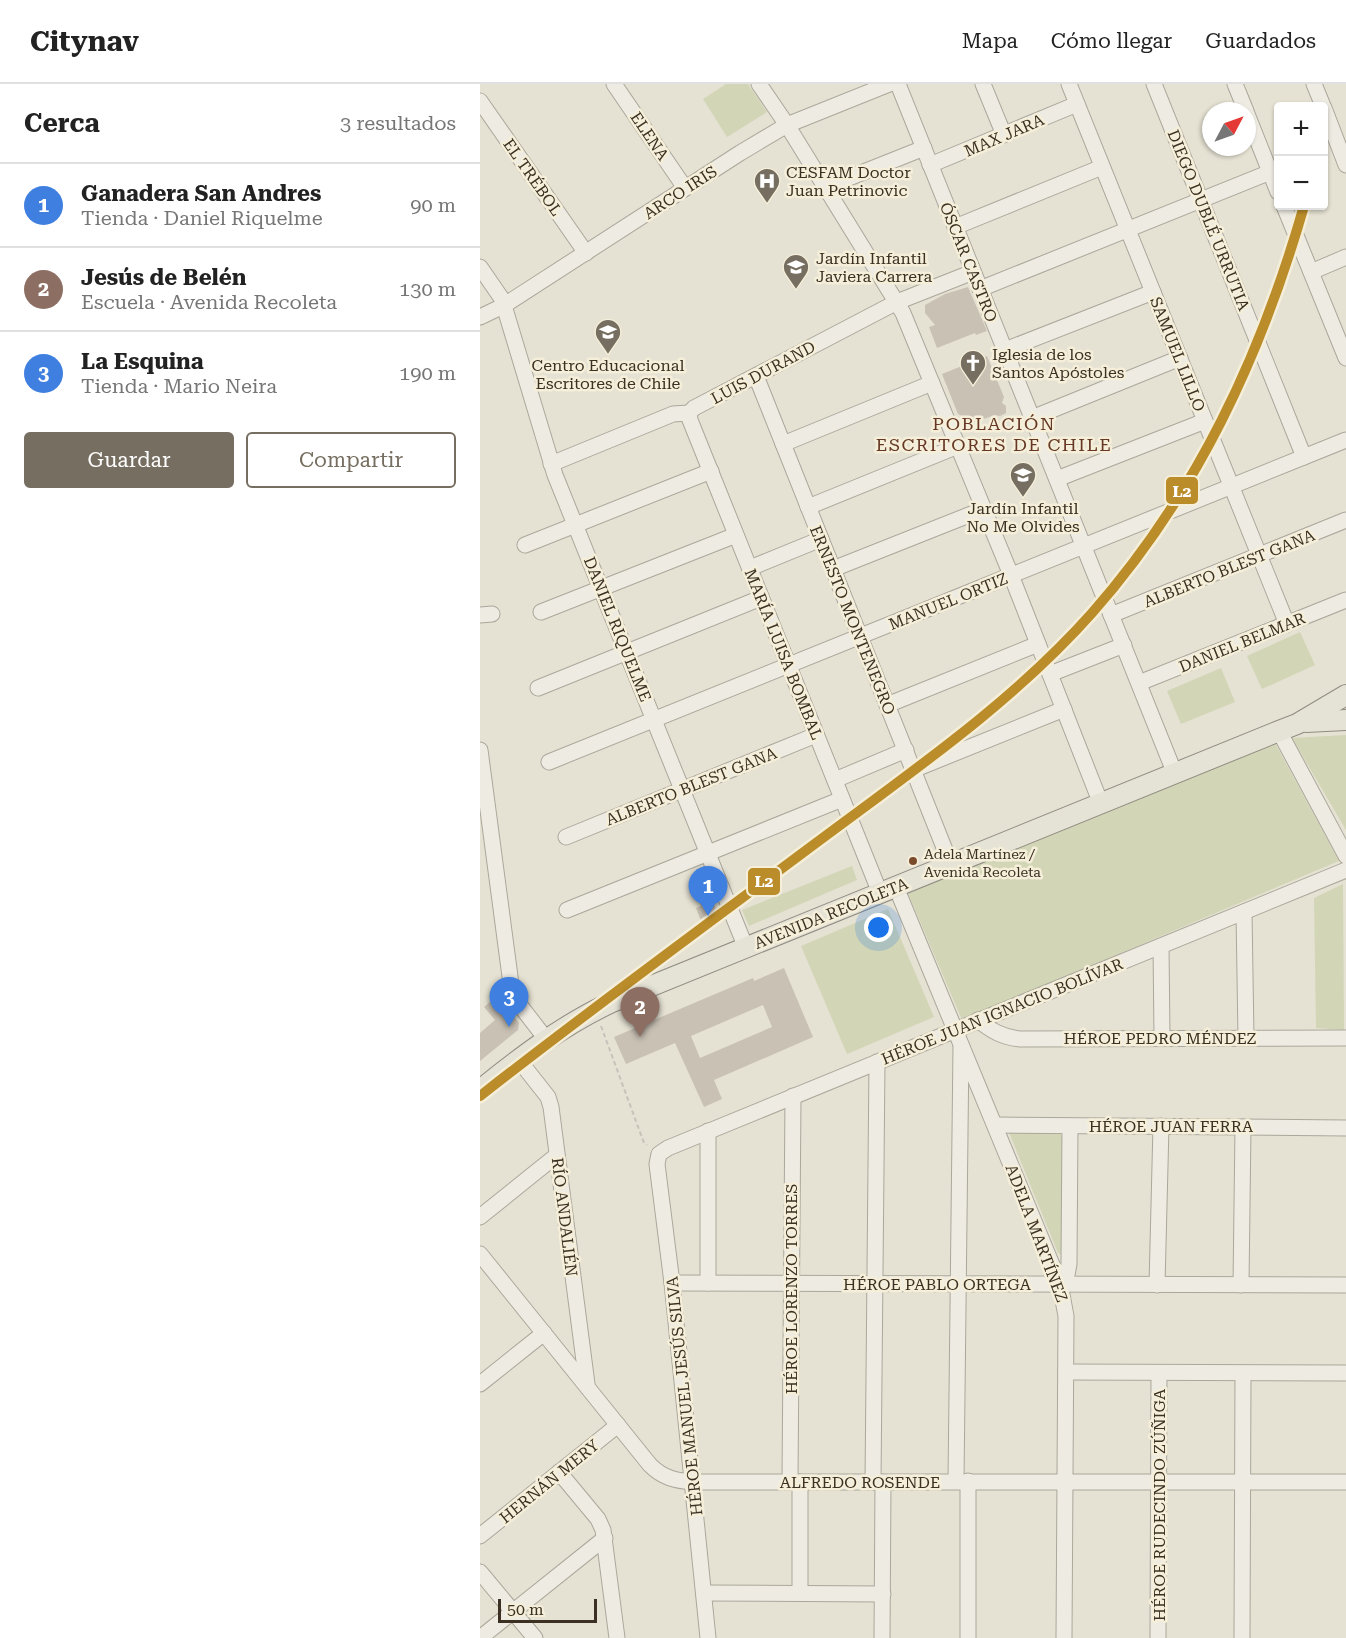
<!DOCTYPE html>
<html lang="es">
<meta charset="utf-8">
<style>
:root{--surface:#fff;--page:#f6f6f6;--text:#222;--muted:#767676;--line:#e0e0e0;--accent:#766e60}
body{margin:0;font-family:"Roboto Serif",serif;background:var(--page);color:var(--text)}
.controls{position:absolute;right:18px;top:18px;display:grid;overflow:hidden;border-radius:6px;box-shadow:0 2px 4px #0004}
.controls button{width:54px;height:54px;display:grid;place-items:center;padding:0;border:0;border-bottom:2px solid var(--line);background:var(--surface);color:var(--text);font:30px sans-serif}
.compass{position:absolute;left:722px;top:18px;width:54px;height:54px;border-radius:50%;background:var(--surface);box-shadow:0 2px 4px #0004;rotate:49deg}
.scale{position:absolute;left:18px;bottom:15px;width:99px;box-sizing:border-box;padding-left:6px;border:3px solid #3b3022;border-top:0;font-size:16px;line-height:21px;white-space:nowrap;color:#3b3022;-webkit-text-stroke:4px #f5efda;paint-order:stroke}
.you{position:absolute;left:399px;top:844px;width:21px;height:21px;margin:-15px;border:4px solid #fff;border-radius:50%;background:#1a73e8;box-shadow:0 0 0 9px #1a73e833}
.badge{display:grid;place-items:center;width:39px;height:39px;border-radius:50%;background:var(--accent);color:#fff;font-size:20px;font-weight:700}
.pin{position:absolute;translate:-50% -50px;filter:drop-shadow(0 2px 3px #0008)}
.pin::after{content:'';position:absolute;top:32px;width:21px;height:18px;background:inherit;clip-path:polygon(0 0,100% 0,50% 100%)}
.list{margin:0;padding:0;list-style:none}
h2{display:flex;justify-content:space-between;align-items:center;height:78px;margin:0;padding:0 24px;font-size:26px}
h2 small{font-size:20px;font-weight:400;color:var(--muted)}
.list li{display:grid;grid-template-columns:39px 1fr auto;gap:18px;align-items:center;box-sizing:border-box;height:84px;padding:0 24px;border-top:2px solid var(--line)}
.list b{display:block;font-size:22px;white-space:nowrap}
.list p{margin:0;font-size:20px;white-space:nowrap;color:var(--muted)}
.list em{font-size:20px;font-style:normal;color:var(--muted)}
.actions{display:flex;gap:12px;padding:18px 24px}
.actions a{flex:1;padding:14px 0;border:2px solid var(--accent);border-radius:6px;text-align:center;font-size:21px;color:var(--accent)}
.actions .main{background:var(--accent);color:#fff}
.map{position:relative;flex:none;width:866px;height:1554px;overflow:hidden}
header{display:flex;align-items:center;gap:36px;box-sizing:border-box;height:84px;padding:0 30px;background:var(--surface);border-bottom:2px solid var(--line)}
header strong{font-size:28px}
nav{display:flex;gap:33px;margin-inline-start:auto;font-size:21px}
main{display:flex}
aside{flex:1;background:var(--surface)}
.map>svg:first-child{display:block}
.green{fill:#d2d5b6}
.building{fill:#c9c1b4;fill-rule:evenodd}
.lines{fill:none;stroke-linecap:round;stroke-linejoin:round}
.minor-casing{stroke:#aba79b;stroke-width:17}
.major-casing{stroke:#918c82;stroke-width:22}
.path{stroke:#c7c3ba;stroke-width:2;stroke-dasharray:4.5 3;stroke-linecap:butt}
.minor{stroke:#eeebe3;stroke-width:15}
.major{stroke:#e5e2d6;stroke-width:20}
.metro-1-casing{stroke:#f5efda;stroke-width:15}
.metro-1{stroke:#ba8c2a;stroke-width:10}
.bus-dot{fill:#7a4b2a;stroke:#f5efda;stroke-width:2}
.labels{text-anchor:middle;stroke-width:5;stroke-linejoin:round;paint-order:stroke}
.bus-label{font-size:14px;fill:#3b3022;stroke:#f5efda;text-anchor:start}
.street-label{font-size:16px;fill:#3b3022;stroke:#f5efda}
.poi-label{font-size:16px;fill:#3b3022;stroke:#f5efda;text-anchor:start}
.neighbourhood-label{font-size:18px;letter-spacing:1.5px;fill:#653724;stroke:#f5efda}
.line-badge{stroke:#f5efda;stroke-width:2}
.badge-label{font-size:16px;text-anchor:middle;font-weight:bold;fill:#fff}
</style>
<header>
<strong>Citynav</strong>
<nav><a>Mapa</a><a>Cómo llegar</a><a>Guardados</a></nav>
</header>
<main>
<aside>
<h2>Cerca<small>3 resultados</small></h2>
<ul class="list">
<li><span class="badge" style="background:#3f7fe0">1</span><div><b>Ganadera San Andres</b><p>Tienda · Daniel Riquelme</p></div><em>90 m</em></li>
<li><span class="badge" style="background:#8d6e63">2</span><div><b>Jesús de Belén</b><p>Escuela · Avenida Recoleta</p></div><em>130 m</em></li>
<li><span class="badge" style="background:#3f7fe0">3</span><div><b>La Esquina</b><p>Tienda · Mario Neira</p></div><em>190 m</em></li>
</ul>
<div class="actions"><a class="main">Guardar</a><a>Compartir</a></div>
</aside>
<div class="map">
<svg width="866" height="1554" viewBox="0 0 866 1554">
<rect width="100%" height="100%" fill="#e5e2d3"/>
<g class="green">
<polygon points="246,0 268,0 287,28 247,53 223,15"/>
<polygon points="820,548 835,581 782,605 767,572"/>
<polygon points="741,584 755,618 701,640 687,607"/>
<polygon points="866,651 866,746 812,654"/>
<polygon points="795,659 859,777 482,936 427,807"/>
<polygon points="372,782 377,796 269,842 262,826"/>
<polygon points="863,800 864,946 836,944 834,814"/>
<polygon points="408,825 454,933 367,970 321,862"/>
<polygon points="528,1046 580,1050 585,1055 584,1173 578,1169"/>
</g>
<g class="building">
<polygon points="488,203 507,247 496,251 495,249 457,264 449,243 455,241 445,229 445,221 465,210"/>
<polygon points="507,272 524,313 522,319 526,322 526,329 520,332 515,331 495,338 478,330 462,290"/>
<polygon points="230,810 239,833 222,840 216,824 221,822 218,814"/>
<path d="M304,884L333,953L234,996L242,1015L224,1023L195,959L146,980L134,953L273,894L274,897ZM283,921L292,943L220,974L211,952Z"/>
<polygon points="17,912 39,939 38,946 0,977 0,949 15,936 4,923"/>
</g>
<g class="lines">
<g class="minor-casing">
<g id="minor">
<polyline points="134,0 205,104"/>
<polyline points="279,0 307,41 423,229 531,491 621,720"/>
<polyline points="418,0 695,690"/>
<polyline points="503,0 524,51"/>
<polyline points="589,0 807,540"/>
<polyline points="674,0 824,373"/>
<polyline points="755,0 766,27"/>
<polyline points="834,0 843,22"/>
<polyline points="0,17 106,169"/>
<polyline points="844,24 866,81"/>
<polyline points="767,30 798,108"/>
<polyline points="450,81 597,20"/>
<polyline points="346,103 444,64"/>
<polyline points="804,122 866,274"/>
<polyline points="475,143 622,83"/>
<polyline points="0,183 22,215 75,391 266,864"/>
<polyline points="831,188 866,173"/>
<polyline points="500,205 798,85"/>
<polyline points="0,233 23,222 260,69 307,41 409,0"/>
<polyline points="525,266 673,208"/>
<polyline points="276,292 471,781"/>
<polyline points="209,329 210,336 400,809"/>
<polyline points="552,334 700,274"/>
<polyline points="303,360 452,299"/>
<polyline points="71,380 193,330 209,329 214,324 417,218 493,188"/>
<polyline points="577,395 725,337"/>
<polyline points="328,423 478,362"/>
<polyline points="45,461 231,387"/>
<polyline points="270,484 341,455"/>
<polyline points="353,485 504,425"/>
<polyline points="61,528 256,451"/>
<polyline points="0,531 12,530"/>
<polyline points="631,531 866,436"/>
<polyline points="570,590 644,561"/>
<polyline points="659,599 866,516"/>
<polyline points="58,604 281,514"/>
<polyline points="407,621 558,560"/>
<polyline points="799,647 866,772"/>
<polyline points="0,666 31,900 39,920 66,955"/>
<polyline points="69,678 866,356"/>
<polyline points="433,686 584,625"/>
<polyline points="355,696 426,666"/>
<polyline points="86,753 336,651"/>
<polyline points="416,803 580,1200 586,1232 584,1554"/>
<polyline points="87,826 362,715"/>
<polyline points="764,828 766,954"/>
<polyline points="681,862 682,954"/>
<path d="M498,936C512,947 522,953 540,955L866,954"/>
<polyline points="38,975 68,1013 71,1023 107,1300"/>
<polyline points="515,1041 866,1044"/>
<polyline points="0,1133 77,1071"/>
<path d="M0,1170L170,1381C183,1394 196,1397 213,1398H866"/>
<polyline points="192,1199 866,1201"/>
<polyline points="228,1199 228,1047"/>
<polyline points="580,1200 587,1191 589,1180 590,1042"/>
<polyline points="677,1201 681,1042"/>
<polyline points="761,1201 763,1043"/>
<polyline points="586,1288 866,1289"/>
<polyline points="0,1300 64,1249"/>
<polyline points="79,1388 118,1435 123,1446 137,1554"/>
<polyline points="476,1397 481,962"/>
<polyline points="310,1398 313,1012"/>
<polyline points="393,1398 397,978"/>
<polyline points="0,1452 138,1341"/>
<polyline points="0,1488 55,1554"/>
<polyline points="224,1509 403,1510"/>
<polyline points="320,1509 320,1398"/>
<polyline points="0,1554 125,1454"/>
<polyline points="228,1554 192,1199 177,1080 179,1070 188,1064 866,786"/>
<polyline points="402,1554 403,1398"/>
<polyline points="488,1554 488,1397"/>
<polyline points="678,1554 679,1289"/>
<polyline points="762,1554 763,1289"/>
</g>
</g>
<g class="major-casing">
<g id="major">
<polyline points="826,638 866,636"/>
<path d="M0,1006C42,972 83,941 132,918L799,647L817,640L866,611"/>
</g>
</g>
<polyline class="path" points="121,942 164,1059 167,1061"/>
<use href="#minor" class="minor"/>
<use href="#major" class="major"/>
<g class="metro-1-casing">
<path id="metro-1" d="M0,1012C111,925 226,841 340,756C434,686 534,617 612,529C717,410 781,272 824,122"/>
</g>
<use href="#metro-1" class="metro-1"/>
</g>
<defs>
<g id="hospital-pin" transform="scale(1.35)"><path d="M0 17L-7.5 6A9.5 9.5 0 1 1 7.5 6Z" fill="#766e60" stroke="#f5efda"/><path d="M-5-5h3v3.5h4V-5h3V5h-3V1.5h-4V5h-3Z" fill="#fff"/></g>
<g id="school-pin" transform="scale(1.35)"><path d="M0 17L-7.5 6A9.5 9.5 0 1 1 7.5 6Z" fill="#766e60" stroke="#f5efda"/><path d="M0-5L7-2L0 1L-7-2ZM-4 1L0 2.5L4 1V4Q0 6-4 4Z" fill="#fff"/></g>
<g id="church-pin" transform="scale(1.35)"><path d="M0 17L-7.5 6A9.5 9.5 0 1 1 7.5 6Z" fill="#766e60" stroke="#f5efda"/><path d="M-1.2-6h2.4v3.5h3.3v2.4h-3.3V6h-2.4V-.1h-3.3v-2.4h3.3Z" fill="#fff"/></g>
</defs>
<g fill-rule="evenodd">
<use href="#hospital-pin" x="287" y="97"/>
<use href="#school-pin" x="316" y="183"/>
<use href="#school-pin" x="128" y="248"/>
<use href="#church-pin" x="493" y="279"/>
<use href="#school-pin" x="543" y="391"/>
</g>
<circle class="bus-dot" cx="433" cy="777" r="5"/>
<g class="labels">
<g class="bus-label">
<text x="444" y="775">Adela Martínez /<tspan x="444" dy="18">Avenida Recoleta</tspan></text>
</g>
<g class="street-label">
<text transform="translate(524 51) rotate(-23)" y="6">MAX JARA</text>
<text transform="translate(170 52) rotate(56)" y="6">ELENA</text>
<text transform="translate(53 93) rotate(55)" y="6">EL TRÉBOL</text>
<text transform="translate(200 108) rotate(-33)" y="6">ARCO IRIS</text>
<text transform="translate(729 136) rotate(68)" y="6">DIEGO DUBLÉ URRUTIA</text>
<text transform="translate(489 178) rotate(68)" y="6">ÓSCAR CASTRO</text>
<text transform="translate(698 270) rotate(68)" y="6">SAMUEL LILLO</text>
<text transform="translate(283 288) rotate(-28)" y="6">LUIS DURAND</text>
<text transform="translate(749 484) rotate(-22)" y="6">ALBERTO BLEST GANA</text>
<text transform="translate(468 517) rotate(-22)" y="6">MANUEL ORTIZ</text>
<text transform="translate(373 536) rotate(68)" y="6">ERNESTO MONTENEGRO</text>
<text transform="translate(138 545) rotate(68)" y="6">DANIEL RIQUELME</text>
<text transform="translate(762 558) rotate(-22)" y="6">DANIEL BELMAR</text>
<text transform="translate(304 570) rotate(68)" y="6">MARÍA LUISA BOMBAL</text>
<text transform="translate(211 702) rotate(-22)" y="6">ALBERTO BLEST GANA</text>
<text transform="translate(351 829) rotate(-22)" y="6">AVENIDA RECOLETA</text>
<text transform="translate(522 927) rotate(-22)" y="6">HÉROE JUAN IGNACIO BOLÍVAR</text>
<text x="680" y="960">HÉROE PEDRO MÉNDEZ</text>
<text x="691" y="1048">HÉROE JUAN FERRA</text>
<text transform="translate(85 1133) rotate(83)" y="6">RÍO ANDALIÉN</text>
<text transform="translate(557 1149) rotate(69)" y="6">ADELA MARTÍNEZ</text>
<text x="457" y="1206">HÉROE PABLO ORTEGA</text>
<text transform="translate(311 1205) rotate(-90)" y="6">HÉROE LORENZO TORRES</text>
<text transform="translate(204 1312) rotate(-96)" y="6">HÉROE MANUEL JESÚS SILVA</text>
<text transform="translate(69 1397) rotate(-39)" y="6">HERNÁN MERY</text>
<text x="380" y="1404">ALFREDO ROSENDE</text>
<text transform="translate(679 1421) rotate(-90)" y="6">HÉROE RUDECINDO ZÚÑIGA</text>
</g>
<g class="poi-label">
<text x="306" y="94">CESFAM Doctor<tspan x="306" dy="18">Juan Petrinovic</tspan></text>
<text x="336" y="180">Jardín Infantil<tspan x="336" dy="18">Javiera Carrera</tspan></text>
<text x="512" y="276">Iglesia de los<tspan x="512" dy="18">Santos Apóstoles</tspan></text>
<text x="128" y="287" text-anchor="middle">Centro Educacional<tspan x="128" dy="18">Escritores de Chile</tspan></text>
<text x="543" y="430" text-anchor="middle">Jardín Infantil<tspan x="543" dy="18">No Me Olvides</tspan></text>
</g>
<g class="neighbourhood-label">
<text x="514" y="346">POBLACIÓN<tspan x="514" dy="21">ESCRITORES DE CHILE</tspan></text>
</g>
</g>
<g class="line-badge">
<rect x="685" y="392" width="34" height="29" rx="6" fill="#ba8c2a"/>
<rect x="267" y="783" width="34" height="29" rx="6" fill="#ba8c2a"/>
</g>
<g class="badge-label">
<text x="702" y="413">L2</text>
<text x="284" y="803">L2</text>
</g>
</svg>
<div class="controls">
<button>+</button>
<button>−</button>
</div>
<svg class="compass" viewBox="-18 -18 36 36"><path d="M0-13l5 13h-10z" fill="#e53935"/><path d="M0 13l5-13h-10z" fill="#767676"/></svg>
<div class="scale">50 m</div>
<div class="you"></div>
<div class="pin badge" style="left:228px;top:832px;background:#3f7fe0">1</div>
<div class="pin badge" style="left:160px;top:953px;background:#8d6e63">2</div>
<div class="pin badge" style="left:29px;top:943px;background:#3f7fe0">3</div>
</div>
</main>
